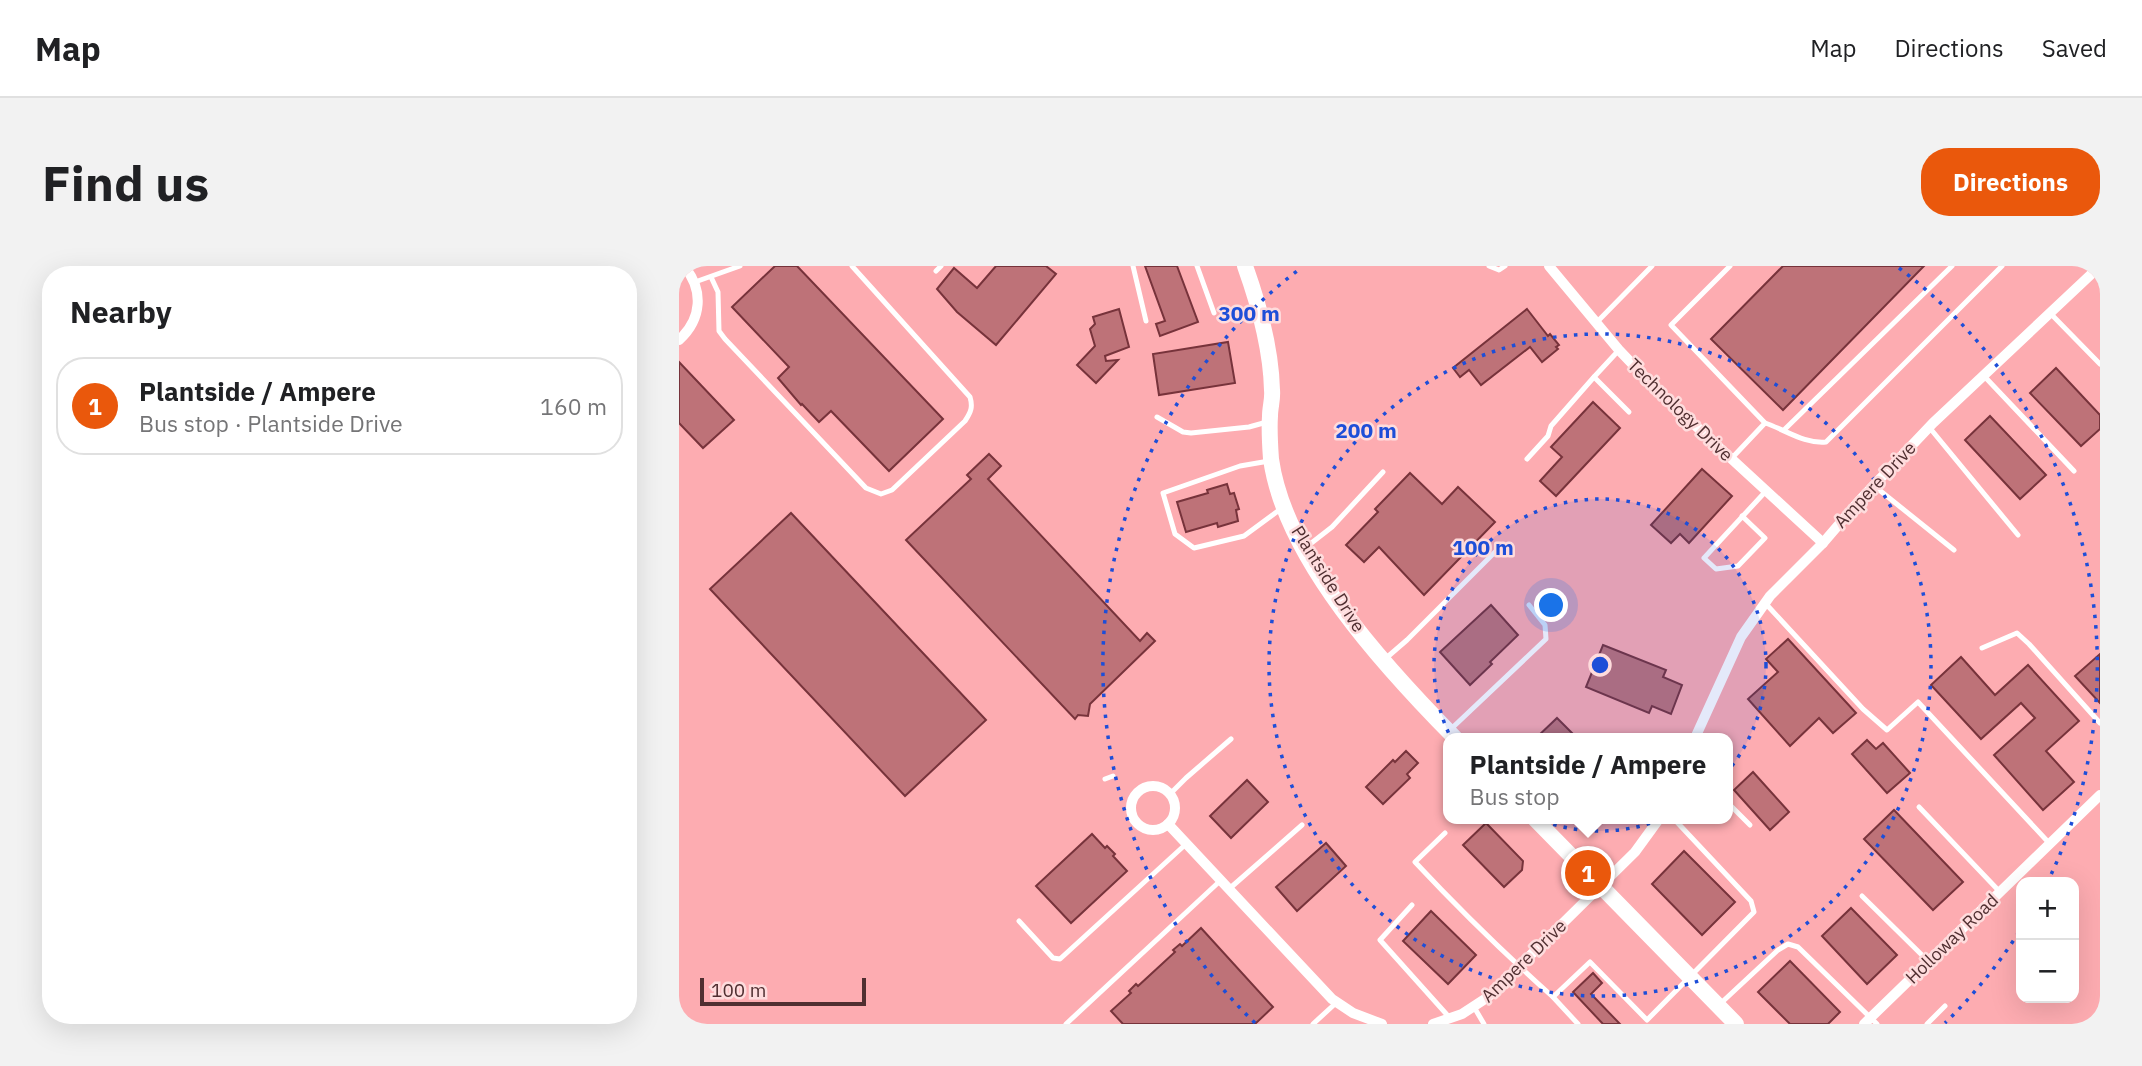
<!DOCTYPE html>
<meta charset="utf-8">
<style>
:root{--surface:#fff;--page:#f2f2f2;--text:#202124;--muted:#757577;--line:#e0e0e0;--accent:#ea580c}
body{margin:0;font-family:"IBM Plex Sans",sans-serif;background:var(--page);color:var(--text)}
.controls{position:absolute;right:21px;bottom:21px;display:grid;overflow:hidden;border-radius:14px;box-shadow:0 7px 28px #0002}
.controls button{width:63px;height:63px;display:grid;place-items:center;padding:0;border:0;border-bottom:2px solid var(--line);background:var(--surface);color:var(--text);font:35px sans-serif}
.scale{position:absolute;left:21px;bottom:18px;width:166px;box-sizing:border-box;padding-left:7px;border:4px solid #502f31;border-top:0;font-size:19px;line-height:24px;white-space:nowrap;color:#502f31;-webkit-text-stroke:5px #fedcdd;paint-order:stroke}
.you{position:absolute;left:873px;top:340px;width:24px;height:24px;margin:-18px;border:5px solid #fff;border-radius:50%;background:#1a73e8;box-shadow:0 0 0 10px #1a73e833}
.badge{display:grid;place-items:center;width:46px;height:46px;border-radius:50%;background:var(--accent);color:#fff;font-size:23px;font-weight:700}
.pin{position:absolute;translate:-50% -50%;border:4px solid #fff;box-shadow:0 2px 7px #0006}
.popup{position:absolute;left:764px;top:467px;width:290px;height:91px;box-sizing:border-box;display:grid;place-content:center;border-radius:14px;background:var(--surface);filter:drop-shadow(0 2px 5px #0005);font-size:23px;white-space:nowrap;color:var(--muted)}
.popup b{font-size:26px;color:var(--text)}
.popup::after{content:'';position:absolute;left:50%;top:100%;margin-left:-14px;border:14px solid transparent;border-top-color:var(--surface)}
.list{margin:0;padding:0;list-style:none}
h2{display:flex;justify-content:space-between;align-items:center;height:91px;margin:0;padding:0 28px;font-size:30px}
h2 small{font-size:23px;font-weight:400;color:var(--muted)}
.list li{display:grid;grid-template-columns:46px 1fr auto;gap:21px;align-items:center;box-sizing:border-box;height:98px;margin:0 14px 14px;padding:0 14px;border:2px solid var(--line);border-radius:28px}
.list b{display:block;font-size:26px;white-space:nowrap}
.list p{margin:0;font-size:23px;white-space:nowrap;color:var(--muted)}
.list em{font-size:23px;font-style:normal;color:var(--muted)}
.map{position:relative;flex:none;width:1421px;height:758px;overflow:hidden;border-radius:28px}
header{display:flex;align-items:center;gap:42px;box-sizing:border-box;height:98px;padding:0 35px;background:var(--surface);border-bottom:2px solid var(--line)}
header strong{font-size:33px}
nav{display:flex;gap:38px;margin-inline-start:auto;font-size:24px}
.intro{display:flex;align-items:center;justify-content:space-between;box-sizing:border-box;height:168px;padding:0 42px}
h1{margin:0;font-size:49px}
.button{padding:18px 32px;border-radius:28px;background:var(--accent);color:#fff;font-size:24px;font-weight:700}
main{display:flex;gap:42px;padding:0 42px}
aside{flex:1;background:var(--surface);border-radius:28px;box-shadow:0 7px 28px #0002}
.map>svg:first-child{display:block}
.building{fill:#be7278;stroke:#77333b;stroke-width:2}
.lines{fill:none;stroke-linecap:round;stroke-linejoin:round}
.lane{stroke:#fff;stroke-width:5}
.street{stroke:#fff;stroke-width:10}
.secondary{stroke:#fff;stroke-width:16}
.ring{fill:none;stroke:#1d4ed8;stroke-width:3.5;stroke-dasharray:3.5 7}
.labels{text-anchor:middle;stroke-width:5;stroke-linejoin:round;paint-order:stroke}
.street-label{font-size:18px;fill:#502f31;stroke:#fedcdd}
.centre{fill:#1d4ed8;stroke:#fedcdd;stroke-width:3.5}
.ring-label{font-size:21px;text-anchor:middle;font-weight:bold;fill:#1d4ed8;stroke:#fedcdd;stroke-width:5;stroke-linejoin:round;paint-order:stroke}
</style>
<header>
<strong>Map</strong>
<nav><a>Map</a><a>Directions</a><a>Saved</a></nav>
</header>
<div class="intro"><h1>Find us</h1><a class="button">Directions</a></div>
<main>
<aside>
<h2>Nearby<small></small></h2>
<ul class="list">
<li><span class="badge">1</span><div><b>Plantside / Ampere</b><p>Bus stop · Plantside Drive</p></div><em>160 m</em></li>
</ul>
</aside>
<div class="map">
<svg width="1421" height="758" viewBox="0 0 1421 758">
<rect width="100%" height="100%" fill="#fdacb1"/>
<g class="building">
<polygon points="96,0 118,0 264,153 210,205 152,145 140,156 123,138 122,139 99,112 110,101 53,41"/>
<polygon points="317,0 367,0 377,8 317,79 278,46 258,23 275,2 298,22"/>
<polygon points="466,0 498,0 519,56 481,70 477,58 486,55"/>
<polygon points="1104,0 1245,0 1104,144 1032,73"/>
<polygon points="440,43 450,81 426,90 427,95 439,94 417,117 398,99 416,80 411,63 416,58 414,51"/>
<polygon points="848,43 869,70 871,68 880,79 877,81 879,83 863,96 851,81 802,119 790,104 781,111 774,102"/>
<polygon points="549,76 556,117 480,129 474,88"/>
<polygon points="0,96 55,154 24,182 0,157"/>
<polygon points="1377,102 1421,149 1421,163 1402,180 1351,127"/>
<polygon points="914,136 941,162 877,230 861,215 883,191 872,181"/>
<polygon points="1311,150 1367,209 1341,233 1286,174"/>
<polygon points="310,188 322,200 309,213 461,375 468,367 476,375 411,438 409,450 399,449 396,453 227,274 292,213 288,209"/>
<polygon points="1023,203 1053,230 1010,277 1001,268 992,277 972,259"/>
<polygon points="731,207 763,238 779,221 816,256 745,329 700,281 685,296 667,279 699,246 696,243"/>
<polygon points="548,218 551,228 555,227 560,243 557,244 559,255 539,261 538,257 507,266 498,236 529,227 528,224"/>
<polygon points="112,247 307,454 226,530 31,323"/>
<polygon points="812,339 839,369 811,396 813,398 791,419 761,386"/>
<polygon points="1109,373 1177,447 1154,467 1140,452 1111,480 1069,433 1099,406 1087,393"/>
<polygon points="924,379 987,404 984,411 1003,419 992,448 973,440 970,447 907,421"/>
<polygon points="1421,388 1421,437 1396,410"/>
<polygon points="1282,391 1316,429 1349,399 1400,455 1367,485 1395,516 1364,544 1315,489 1356,452 1342,437 1302,473 1252,419"/>
<polygon points="878,452 898,472 857,472"/>
<polygon points="1188,474 1197,483 1204,477 1231,507 1208,527 1173,488"/>
<polygon points="727,485 739,497 728,508 731,512 704,538 687,521 714,494 716,496"/>
<polygon points="1074,506 1110,546 1091,564 1055,524"/>
<polygon points="568,514 589,536 552,572 531,550"/>
<polygon points="1215,544 1284,616 1254,644 1185,573"/>
<polygon points="807,557 844,595 843,604 825,621 784,579"/>
<polygon points="413,568 426,582 428,580 436,588 434,590 448,605 392,657 357,620"/>
<polygon points="647,577 667,600 618,645 597,621"/>
<polygon points="1005,585 1056,636 1023,669 973,618"/>
<polygon points="1172,642 1218,689 1188,718 1143,670"/>
<polygon points="752,645 797,689 769,718 724,675"/>
<polygon points="522,662 594,741 576,758 444,758 432,745 452,727 450,725 457,718 459,720 496,686 494,684 501,678 503,680"/>
<polygon points="1111,695 1161,746 1149,758 1111,758 1079,726"/>
<polygon points="914,707 923,717 912,728 941,758 924,758 894,726"/>
</g>
<g class="lines">
<g class="lane">
<polyline points="454,0 467,55"/>
<polyline points="518,0 535,47"/>
<polyline points="810,0 820,4 826,0"/>
<polyline points="1051,0 992,59 1086,157 1052,193"/>
<polyline points="257,5 262,0"/>
<path d="M32,11L39,26L40,65L46,73L187,222L202,228L213,224L286,155C292,146 294,141 291,131L173,0"/>
<polyline points="16,16 61,0"/>
<polyline points="1372,48 1421,98"/>
<polyline points="917,57 973,0"/>
<polyline points="940,84 915,111 950,146"/>
<polyline points="1306,111 1395,205"/>
<polyline points="478,151 504,166 512,167 570,161 588,156"/>
<path d="M1086,157C1107,164 1125,178 1147,176L1323,0"/>
<polyline points="1250,161 1339,269"/>
<polyline points="1106,163 1273,0"/>
<polyline points="848,193 869,170 872,160 915,111"/>
<polyline points="590,195 561,200 484,227 496,268 515,282 565,270 603,242"/>
<polyline points="1194,219 1275,284"/>
<polyline points="1063,250 1086,272 1059,300 1037,303 1025,292 1087,225"/>
<polyline points="626,282 653,261 704,206"/>
<polyline points="1087,338 1184,443 1208,464 1239,436 1371,578"/>
<polyline points="1303,382 1338,367 1350,378 1421,457"/>
<polyline points="706,393 728,374 822,280"/>
<polyline points="772,463 867,373 866,359 850,339"/>
<polyline points="426,513 434,510"/>
<polyline points="491,528 507,512 552,473"/>
<polyline points="1049,537 1071,559"/>
<polyline points="1240,541 1321,626"/>
<path d="M766,567L736,596C780,643 826,688 874,731L911,696L968,754L1075,646L1072,635L995,553"/>
<polyline points="550,623 623,559"/>
<polyline points="1183,630 1250,696"/>
<polyline points="733,639 701,674 770,751"/>
<polyline points="340,655 374,692 381,693 507,578"/>
<polyline points="874,731 899,758"/>
<polyline points="1041,738 1099,684 1109,678 1119,681 1198,758"/>
<polyline points="795,741 805,758"/>
<polyline points="387,758 541,615"/>
<polyline points="634,758 658,736"/>
<polyline points="1248,758 1266,740"/>
</g>
<g class="street">
<polyline points="870,0 940,84 981,127 1144,277"/>
<path d="M0,74C23,53 25,24 5,0"/>
<polyline points="1016,472 1062,371 1091,330 1144,277 1180,235 1254,157 1421,0"/>
<circle cx="474" cy="542" r="22"/>
<polyline points="489,558 653,733 674,747 703,758"/>
<polyline points="754,758 783,748 809,731 956,586 980,553"/>
<polyline points="1185,758 1421,529"/>
</g>
<g class="secondary">
<path d="M566,0C580,39 592,82 593,124C594,133 591,141 591,150C590,164 591,179 592,193C606,293 707,402 776,472"/>
<polyline points="856,553 1057,758"/>
</g>
</g>
<circle cx="921" cy="399" r="166" fill="#1d4ed8" fill-opacity=".12"/>
<g class="ring">
<circle cx="921" cy="399" r="166"/>
<circle cx="921" cy="399" r="331"/>
<path d="M1340 666A497 497 0 0 1 1266 757M576 757A497 497 0 0 1 622 2M1220 2A497 497 0 0 1 1370 613"/>
</g>
<g class="labels">
<g class="street-label">
<text transform="translate(1001 144) rotate(44)" y="6">Technology Drive</text>
<text transform="translate(1196 219) rotate(-47)" y="6">Ampere Drive</text>
<text transform="translate(649 313) rotate(58)" y="6">Plantside Drive</text>
<text transform="translate(1273 673) rotate(-44)" y="6">Holloway Road</text>
<text transform="translate(845 695) rotate(-44)" y="6">Ampere Drive</text>
</g>
</g>
<circle cx="921" cy="399" r="10" class="centre"/>
<g class="ring-label">
<text x="570" y="55">300 m</text>
<text x="687" y="172">200 m</text>
<text x="804" y="289">100 m</text>
</g>
</svg>
<div class="controls">
<button>+</button>
<button>−</button>
</div>
<div class="scale">100 m</div>
<div class="you"></div>
<div class="pin badge" style="left:909px;top:607px">1</div>
<div class="popup"><b>Plantside / Ampere</b>Bus stop</div>
</div>
</main>
